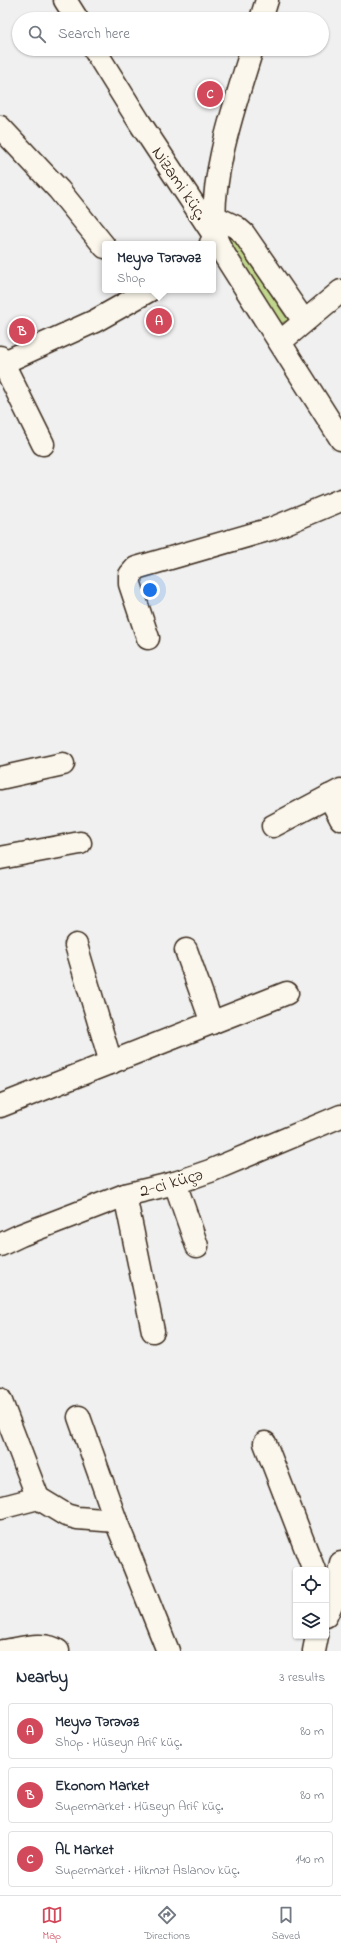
<!DOCTYPE html>
<meta charset="utf-8">
<style>
:root{--surface:#fff;--page:#f2f2f3;--text:#1f2937;--muted:#747a83;--line:#e0e1e3;--accent:#d1495b}
body{margin:0;font-family:"Indie Flower",sans-serif;background:var(--page);color:var(--text)}
.controls{position:absolute;right:12px;bottom:12px;display:grid;overflow:hidden;border-radius:4px;box-shadow:0 1px 3px #0004}
.controls button{width:36px;height:36px;display:grid;place-items:center;padding:0;border:0;border-bottom:1px solid var(--line);background:var(--surface);color:var(--text);font:20px sans-serif}
.you{position:absolute;left:150px;top:590px;width:14px;height:14px;margin:-10px;border:3px solid #fff;border-radius:50%;background:#1a73e8;box-shadow:0 0 0 6px #1a73e833}
.badge{display:grid;place-items:center;width:26px;height:26px;border-radius:50%;background:var(--accent);color:#fff;font-size:13px;font-weight:700}
.pin{position:absolute;translate:-50% -50%;border:2px solid #fff;box-shadow:0 1px 4px #0006}
.popup{position:absolute;left:102px;top:241px;width:114px;height:52px;box-sizing:border-box;display:grid;place-content:center;border-radius:4px;background:var(--surface);filter:drop-shadow(0 1px 3px #0005);font-size:13px;white-space:nowrap;color:var(--muted)}
.popup b{font-size:15px;color:var(--text)}
.popup::after{content:'';position:absolute;left:50%;top:100%;margin-left:-8px;border:8px solid transparent;border-top-color:var(--surface)}
.list{margin:0;padding:0;list-style:none}
h2{display:flex;justify-content:space-between;align-items:center;height:52px;margin:0;padding:0 16px;font-size:17px}
h2 small{font-size:13px;font-weight:400;color:var(--muted)}
.list li{display:grid;grid-template-columns:26px 1fr auto;gap:12px;align-items:center;box-sizing:border-box;height:56px;margin:0 8px 8px;padding:0 8px;border:1px solid var(--line);border-radius:4px}
.list b{display:block;font-size:15px;white-space:nowrap}
.list p{margin:0;font-size:13px;white-space:nowrap;color:var(--muted)}
.list em{font-size:13px;font-style:normal;color:var(--muted)}
.icon{flex:none;width:22px;height:22px;fill:none;stroke:currentColor;stroke-width:2;stroke-linecap:round;stroke-linejoin:round}
.map{position:relative;flex:none;width:341px;height:1651px;overflow:hidden}
.search{position:absolute;background:var(--surface);box-shadow:0 1px 3px #0004;left:12px;right:12px;top:12px;height:44px;display:flex;align-items:center;gap:10px;box-sizing:border-box;padding:0 14px;border-radius:22px;color:var(--muted);font-size:15px}
.sheet{height:244px;background:var(--surface)}
nav{display:flex;justify-content:space-around;align-items:center;box-sizing:border-box;height:56px;border-top:1px solid var(--line);background:var(--surface);font-size:11px;color:var(--muted)}
nav a{display:grid;justify-items:center;gap:2px}
nav .on{color:var(--accent)}
.map>svg:first-child{display:block}
.green{fill:#c1d78d;stroke:#7e8056}
.lines{fill:none;stroke-linecap:round;stroke-linejoin:round}
.street-casing{stroke:#3b2a1e;stroke-width:25}
.secondary-casing{stroke:#3b2a1e;stroke-width:25}
.street{stroke:#fbf7ec;stroke-width:22}
.secondary{stroke:#fbf7ec;stroke-width:22}
.labels{text-anchor:middle;stroke-width:4;stroke-linejoin:round;paint-order:stroke}
.street-label{font-size:18px;fill:#3b2a1e;stroke:#fbf7ec}
</style>
<div class="map">
<svg width="341" height="1651" viewBox="0 0 341 1651">
<rect width="100%" height="100%" fill="#eff0ef"/>
<filter id="ink" filterUnits="userSpaceOnUse"><feTurbulence type="fractalNoise" baseFrequency=".025" numOctaves="2"/><feDisplacementMap in="SourceGraphic" scale="8" xChannelSelector="R" yChannelSelector="G"/><feConvolveMatrix kernelMatrix="1 2 1 2 8 2 1 2 1" color-interpolation-filters="sRGB"/></filter>
<g filter="url(#ink)">
<polygon class="green" points="232,237 288,320 280,324 226,241"/>
<g class="lines">
<g class="street-casing">
<g id="street">
<polyline points="65,0 77,19"/>
<polyline points="94,49 140,123 216,238 211,243"/>
<polyline points="0,127 59,190 105,247"/>
<polyline points="215,217 236,227 244,234 304,321"/>
<polyline points="280,342 341,291"/>
<polyline points="0,357 43,444"/>
<polyline points="0,364 95,321 150,290"/>
<polyline points="148,638 130,584 130,575 136,568 271,529 341,500"/>
<polyline points="0,778 63,764"/>
<polyline points="329,796 341,819"/>
<polyline points="273,826 341,790"/>
<polyline points="0,858 80,843"/>
<polyline points="76,945 111,1063"/>
<polyline points="186,950 212,1023"/>
<polyline points="0,1106 287,993"/>
<polyline points="175,1183 197,1246"/>
<polyline points="125,1195 153,1331"/>
<polyline points="0,1245 21,1235 125,1195 175,1183 210,1171 341,1116"/>
<polyline points="0,1399 38,1498"/>
<polyline points="79,1417 116,1521 168,1651"/>
<polyline points="265,1443 314,1570"/>
<polyline points="0,1508 38,1498 66,1515 77,1518 116,1521"/>
<polyline points="326,1616 334,1598 341,1563"/>
<path d="M4,1651C19,1649 45,1641 58,1651"/>
<polyline points="314,1651 317,1636"/>
</g>
</g>
<g class="secondary-casing">
<g id="secondary">
<polyline points="261,19 267,0"/>
<path d="M252,49C236,101 207,183 216,237C217,243 222,250 225,256L341,439"/>
</g>
</g>
<use href="#street" class="street"/>
<use href="#secondary" class="secondary"/>
</g>
</g>
<g class="labels">
<g class="street-label">
<text transform="translate(180 183) rotate(56)" y="6">Nizami küç.</text>
<text transform="translate(171 1182) rotate(-16)" y="6">2-ci küçə</text>
</g>
</g>
</svg>
<div class="controls">
<button><svg class="icon" aria-label="locate" viewBox="0 0 24 24"><circle cx="12" cy="12" r="6"/><path d="M12 2v4M12 18v4M2 12h4M18 12h4"/></svg></button>
<button><svg class="icon" aria-label="layers" viewBox="0 0 24 24"><path d="M12 4l9 5-9 5-9-5zM3 14l9 5 9-5"/></svg></button>
</div>
<div class="you"></div>
<div class="pin badge" style="left:159px;top:321px">A</div>
<div class="popup"><b>Meyvə Tərəvəz</b>Shop</div>
<div class="pin badge" style="left:22px;top:331px">B</div>
<div class="pin badge" style="left:210px;top:94px">C</div>
<div class="search"><svg class="icon" aria-label="search" viewBox="0 0 24 24"><circle cx="10" cy="10" r="6"/><path d="M15 15l6 6"/></svg>Search here</div>
</div>
<section class="sheet">
<h2>Nearby<small>3 results</small></h2>
<ul class="list">
<li><span class="badge">A</span><div><b>Meyvə Tərəvəz</b><p>Shop · Hüseyn Arif küç.</p></div><em>80 m</em></li>
<li><span class="badge">B</span><div><b>Ekonom Market</b><p>Supermarket · Hüseyn Arif küç.</p></div><em>80 m</em></li>
<li><span class="badge">C</span><div><b>AL Market</b><p>Supermarket · Hikmət Aslanov küç.</p></div><em>140 m</em></li>
</ul>
</section>
<nav>
<a class="on"><svg class="icon" aria-label="map" viewBox="0 0 24 24"><path d="M3 6l6-2 6 2 6-2v14l-6 2-6-2-6 2zM9 4v14M15 6v14"/></svg>Map</a>
<a><svg class="icon" aria-label="directions" viewBox="0 0 24 24"><path d="M12 3l9 9-9 9-9-9zM9 14v-3h6M13 9l2 2-2 2"/></svg>Directions</a>
<a><svg class="icon" aria-label="saved" viewBox="0 0 24 24"><path d="M7 4h10v16l-5-4-5 4z"/></svg>Saved</a>
</nav>
